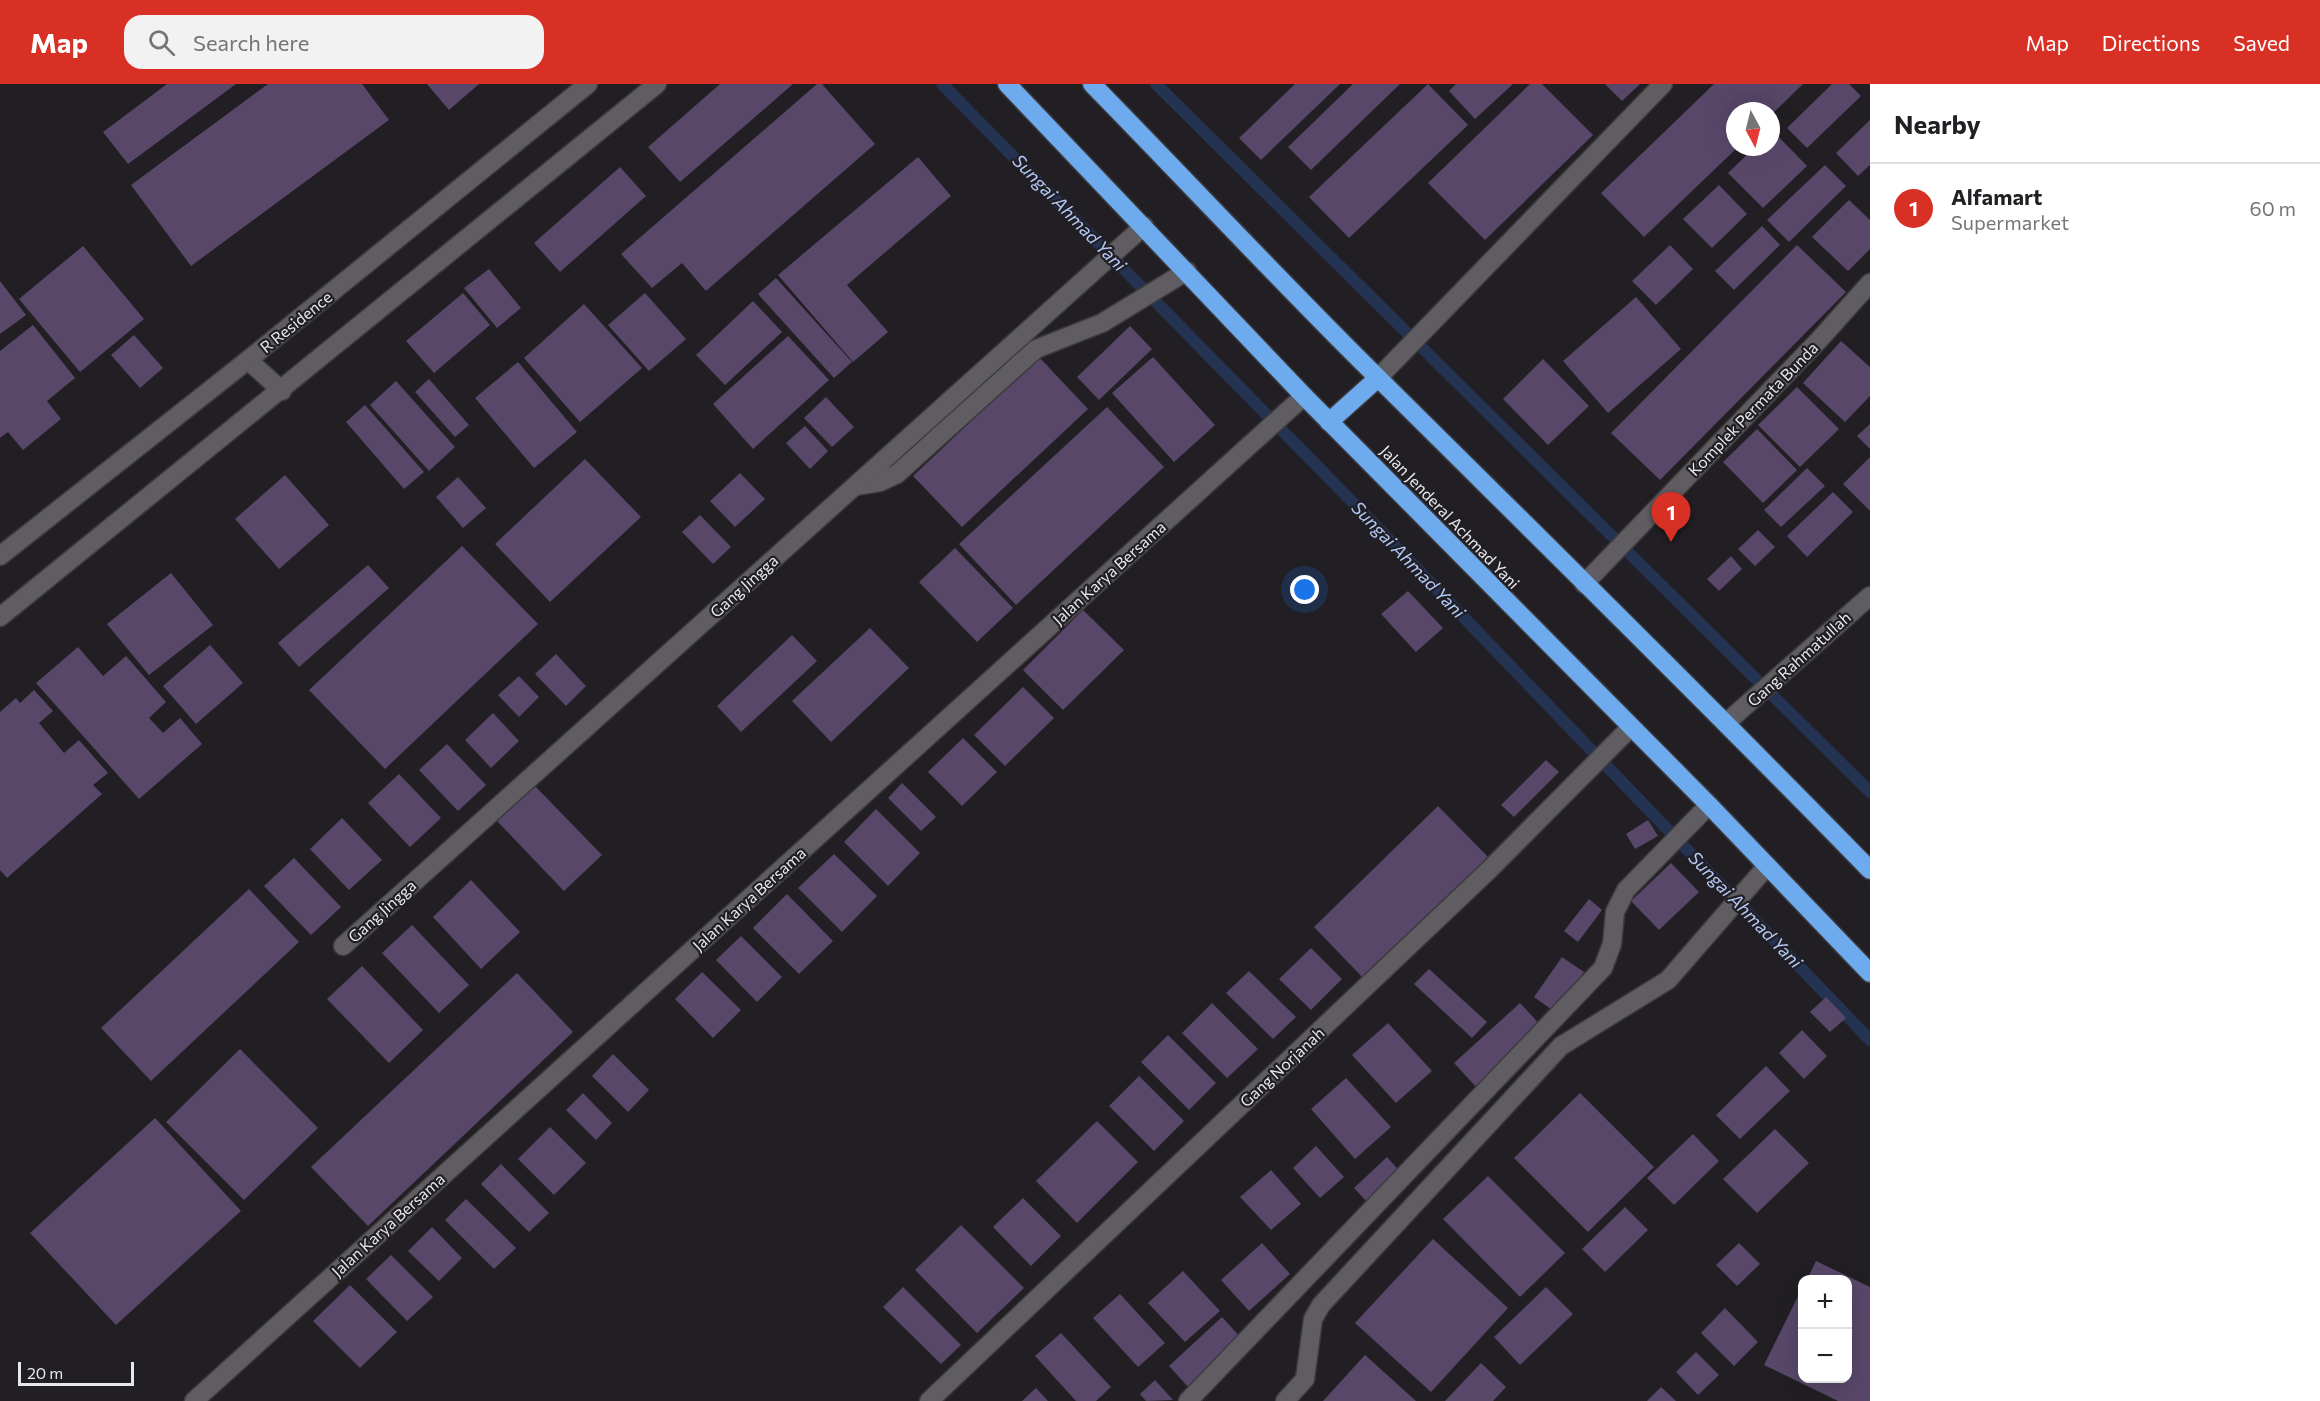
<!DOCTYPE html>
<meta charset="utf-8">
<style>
:root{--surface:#fff;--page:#f2f2f2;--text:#202124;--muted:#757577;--line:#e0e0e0;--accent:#d93025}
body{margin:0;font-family:Commissioner,sans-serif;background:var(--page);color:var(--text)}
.controls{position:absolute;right:18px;bottom:18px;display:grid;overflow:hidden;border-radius:12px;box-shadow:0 6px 24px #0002}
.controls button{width:54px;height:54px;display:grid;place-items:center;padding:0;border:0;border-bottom:2px solid var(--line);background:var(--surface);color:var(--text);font:30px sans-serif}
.compass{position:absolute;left:1726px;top:18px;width:54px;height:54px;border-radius:50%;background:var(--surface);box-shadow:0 6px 24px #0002;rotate:173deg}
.scale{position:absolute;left:18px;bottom:15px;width:116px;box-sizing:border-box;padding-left:6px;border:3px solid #e8e7e9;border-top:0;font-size:16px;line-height:21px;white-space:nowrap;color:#e8e7e9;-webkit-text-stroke:4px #211f23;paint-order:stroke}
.you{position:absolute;left:1305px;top:506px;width:21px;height:21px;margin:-15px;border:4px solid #fff;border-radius:50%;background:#1a73e8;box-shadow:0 0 0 9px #1a73e833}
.badge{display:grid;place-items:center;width:39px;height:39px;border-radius:50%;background:var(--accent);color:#fff;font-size:20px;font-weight:700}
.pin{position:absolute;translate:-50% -50px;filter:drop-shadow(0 2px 3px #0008)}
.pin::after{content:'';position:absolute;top:32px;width:21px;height:18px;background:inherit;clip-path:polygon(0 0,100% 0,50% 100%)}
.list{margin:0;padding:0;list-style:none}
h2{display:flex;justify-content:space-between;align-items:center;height:78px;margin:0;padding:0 24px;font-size:26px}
h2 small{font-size:20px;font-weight:400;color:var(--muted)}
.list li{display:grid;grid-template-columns:39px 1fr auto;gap:18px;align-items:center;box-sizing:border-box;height:90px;padding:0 24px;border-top:2px solid var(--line)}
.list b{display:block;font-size:22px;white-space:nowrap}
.list p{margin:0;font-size:20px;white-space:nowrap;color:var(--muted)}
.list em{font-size:20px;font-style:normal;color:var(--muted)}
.icon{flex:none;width:33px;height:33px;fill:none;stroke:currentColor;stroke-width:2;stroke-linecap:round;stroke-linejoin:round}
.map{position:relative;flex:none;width:1870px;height:1317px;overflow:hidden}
header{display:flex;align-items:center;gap:36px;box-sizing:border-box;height:84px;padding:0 30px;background:var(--accent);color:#fff}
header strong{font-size:28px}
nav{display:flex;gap:33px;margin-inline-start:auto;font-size:21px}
.search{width:420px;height:54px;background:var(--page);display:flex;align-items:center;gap:15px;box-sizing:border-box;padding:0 21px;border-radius:18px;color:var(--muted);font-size:22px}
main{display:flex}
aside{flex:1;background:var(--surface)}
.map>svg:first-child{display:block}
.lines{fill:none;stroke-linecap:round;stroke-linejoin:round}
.stream{stroke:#253352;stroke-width:12}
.building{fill:#584769}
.minor-casing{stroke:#3c3a3d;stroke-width:21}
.highway-casing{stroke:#3c3a3d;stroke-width:21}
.minor{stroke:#5f5d61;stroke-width:18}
.highway{stroke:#6daaee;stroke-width:18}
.labels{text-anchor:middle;stroke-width:4.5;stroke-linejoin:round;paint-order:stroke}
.street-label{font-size:16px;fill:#e8e7e9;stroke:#211f23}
.water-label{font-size:18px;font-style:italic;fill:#b3c9f8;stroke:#211f23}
</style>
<header>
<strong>Map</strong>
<div class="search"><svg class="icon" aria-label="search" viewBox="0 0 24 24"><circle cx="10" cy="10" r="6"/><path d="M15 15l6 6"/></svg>Search here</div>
<nav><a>Map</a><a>Directions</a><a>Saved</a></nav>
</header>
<main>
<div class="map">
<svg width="1870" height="1317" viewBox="0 0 1870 1317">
<rect width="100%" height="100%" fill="#211f23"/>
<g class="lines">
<g class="stream">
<polyline points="942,0 1373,439 1870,956"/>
<polyline points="1156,0 1870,708"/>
</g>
</g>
<g class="building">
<polygon points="167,0 236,0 128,80 103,48"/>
<polygon points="268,0 362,0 389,36 191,182 131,101"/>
<polygon points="427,0 479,0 449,26"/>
<polygon points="720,0 793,0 680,98 648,63"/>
<polygon points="817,0 822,0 875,60 706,207 682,179 652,204 621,170"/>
<polygon points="1295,0 1340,0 1261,76 1239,54"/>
<polygon points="1353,0 1400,0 1311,86 1288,63"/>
<polygon points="1428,0 1468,41 1349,154 1309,113"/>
<polygon points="1456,0 1513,0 1475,35 1449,7"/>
<polygon points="1530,0 1542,0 1593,51 1485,156 1428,99"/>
<polygon points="1605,0 1640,0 1622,17"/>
<polygon points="1714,0 1803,0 1771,31 1771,27 1735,27 1735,63 1738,63 1644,153 1601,109"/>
<polygon points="1832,0 1849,0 1861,12 1807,64 1787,44"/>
<polygon points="1870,36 1870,81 1858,92 1836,69"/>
<polygon points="1772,46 1807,82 1763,124 1728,89 1755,63 1771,63"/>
<polygon points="918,73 951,112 847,201 888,248 853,278 778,191"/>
<polygon points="1825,81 1846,102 1789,158 1767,136"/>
<polygon points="620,83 646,112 560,188 534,159"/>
<polygon points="1719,101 1747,130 1712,164 1683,135"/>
<polygon points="1849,116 1870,136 1870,165 1848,187 1812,153"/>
<polygon points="1762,142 1780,161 1734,206 1715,187"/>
<polygon points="1670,161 1693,185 1656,221 1632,197"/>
<polygon points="1797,161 1846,208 1660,396 1611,349"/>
<polygon points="83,162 144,235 80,288 19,215"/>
<polygon points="489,185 521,224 497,244 464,204"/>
<polygon points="776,194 852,278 834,294 758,210"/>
<polygon points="0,197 26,231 0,250"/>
<polygon points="463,209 490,241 434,289 406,257"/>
<polygon points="645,209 686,255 649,287 608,241"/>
<polygon points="1636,213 1681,265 1608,329 1563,277"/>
<polygon points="753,217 782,248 725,301 696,271"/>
<polygon points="584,220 642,284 580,338 524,274"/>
<polygon points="33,241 75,294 47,317 61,335 23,366 8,348 0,354 0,267"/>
<polygon points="1130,242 1152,265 1099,316 1077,293"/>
<polygon points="134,251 163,284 140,304 111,271"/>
<polygon points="788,252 829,296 753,365 713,320"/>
<polygon points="1841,257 1870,283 1870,312 1845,338 1803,299"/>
<polygon points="1039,273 1088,325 962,443 913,392"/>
<polygon points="1153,273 1215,341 1174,378 1112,309"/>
<polygon points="1543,275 1589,322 1548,361 1503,315"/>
<polygon points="518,278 577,348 534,384 475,314"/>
<polygon points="429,295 469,341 455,353 415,308"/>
<polygon points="396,297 455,363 429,387 370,321"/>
<polygon points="1797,303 1839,345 1800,383 1758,341"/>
<polygon points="826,313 854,343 832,363 804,334"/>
<polygon points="365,321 424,388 404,405 346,338"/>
<polygon points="1107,323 1164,383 1016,521 959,460"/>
<polygon points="1870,340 1870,365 1857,352"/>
<polygon points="805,342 828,367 810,385 786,359"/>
<polygon points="1757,345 1797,386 1763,419 1723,378"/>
<polygon points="1870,373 1870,427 1843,400"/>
<polygon points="585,375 641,433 550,518 495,460"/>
<polygon points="1807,384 1825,402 1781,443 1764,426"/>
<polygon points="740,389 765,415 735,443 710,417"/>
<polygon points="285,391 329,441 279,485 235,435"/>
<polygon points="458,393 486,424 463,444 436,413"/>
<polygon points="1833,408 1853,428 1807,473 1787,452"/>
<polygon points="700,431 731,463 713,480 682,448"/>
<polygon points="1758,446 1775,463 1755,482 1738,465"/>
<polygon points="462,462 538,540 385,685 309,606"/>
<polygon points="955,464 1013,524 977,558 919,498"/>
<polygon points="1731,472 1742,485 1719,507 1707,495"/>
<polygon points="368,481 389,504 299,583 278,559"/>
<polygon points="171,489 213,541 149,591 107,540"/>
<polygon points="1408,507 1443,544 1416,568 1381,530"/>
<polygon points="1083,526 1124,566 1063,626 1023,586"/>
<polygon points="870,544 909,584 831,658 792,617"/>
<polygon points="792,551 817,577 741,648 717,622"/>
<polygon points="210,561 243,599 196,640 163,602"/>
<polygon points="78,563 103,592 126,572 166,618 149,634 163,649 180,634 202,660 139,715 36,599"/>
<polygon points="556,570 586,602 566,622 535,590"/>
<polygon points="519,592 539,613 519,633 498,611"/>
<polygon points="1023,603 1054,634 1005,682 974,651"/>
<polygon points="34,606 53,627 39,639 64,669 79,656 108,689 93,701 102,710 7,794 0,786 0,628 16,614 20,619"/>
<polygon points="493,629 519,657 491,684 465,656"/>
<polygon points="963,654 997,688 962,722 928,688"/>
<polygon points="447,660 486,701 458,727 419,686"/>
<polygon points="1546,676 1559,688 1514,733 1501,721"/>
<polygon points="399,690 441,734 410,763 368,719"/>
<polygon points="902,699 936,733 921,747 888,714"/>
<polygon points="533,700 602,771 564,807 496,736"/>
<polygon points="1438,722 1491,776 1367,898 1314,843"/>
<polygon points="876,725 920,769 888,802 844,758"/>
<polygon points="342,734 382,776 349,806 310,765"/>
<polygon points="1648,736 1658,752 1635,765 1626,750"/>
<polygon points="834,770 877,812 842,848 798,804"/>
<polygon points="294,774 341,823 311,851 264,802"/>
<polygon points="1671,779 1699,808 1659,846 1631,817"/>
<polygon points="471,796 520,848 481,885 433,833"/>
<polygon points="249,805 299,858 151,997 101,944"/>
<polygon points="787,810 833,857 799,890 753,844"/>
<polygon points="1589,815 1602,826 1578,858 1564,847"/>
<polygon points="412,841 469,901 439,929 382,869"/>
<polygon points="741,852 782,893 757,918 716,876"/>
<polygon points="1311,864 1342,895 1311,926 1279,895"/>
<polygon points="1562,873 1584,888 1555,928 1534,913"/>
<polygon points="362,882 423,946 389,979 327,915"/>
<polygon points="1429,885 1487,938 1472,954 1414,900"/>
<polygon points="1249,887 1296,933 1273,955 1226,909"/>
<polygon points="702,888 741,926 713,954 675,915"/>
<polygon points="517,889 573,948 368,1142 311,1083"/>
<polygon points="1826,913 1846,934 1830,948 1810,928"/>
<polygon points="1212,919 1258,965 1227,994 1182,949"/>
<polygon points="1520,919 1544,945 1477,1004 1454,979"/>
<polygon points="1388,939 1432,987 1396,1019 1352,971"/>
<polygon points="1802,946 1827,972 1804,995 1779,969"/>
<polygon points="1168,951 1216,999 1189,1026 1141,978"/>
<polygon points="240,965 318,1044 244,1116 166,1038"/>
<polygon points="613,970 649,1006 628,1028 592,992"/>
<polygon points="1766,982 1790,1007 1740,1055 1716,1031"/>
<polygon points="1139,992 1184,1037 1154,1067 1109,1022"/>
<polygon points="1346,994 1391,1043 1355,1075 1311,1025"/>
<polygon points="583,1009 612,1039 596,1056 566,1026"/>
<polygon points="1580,1009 1654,1083 1588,1148 1514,1074"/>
<polygon points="155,1034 241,1127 116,1241 30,1149"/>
<polygon points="1097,1037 1138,1078 1077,1139 1036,1097"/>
<polygon points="550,1043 586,1079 554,1111 518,1075"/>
<polygon points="1775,1045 1809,1079 1757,1129 1723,1095"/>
<polygon points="1693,1050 1719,1077 1674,1121 1647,1094"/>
<polygon points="1316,1062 1344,1093 1320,1114 1293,1084"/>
<polygon points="1387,1073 1402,1090 1369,1120 1354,1104"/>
<polygon points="501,1080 549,1129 529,1148 481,1100"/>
<polygon points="1271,1086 1301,1120 1271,1146 1240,1113"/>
<polygon points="1488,1092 1565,1169 1520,1213 1443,1135"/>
<polygon points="1023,1114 1061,1152 1031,1182 993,1143"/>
<polygon points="466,1115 516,1164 494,1185 445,1136"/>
<polygon points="1625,1123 1648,1146 1605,1188 1582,1165"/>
<polygon points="961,1141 1024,1204 977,1249 915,1186"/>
<polygon points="432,1143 462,1174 439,1197 408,1167"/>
<polygon points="1433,1155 1508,1224 1431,1308 1355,1239"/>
<polygon points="1262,1159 1290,1190 1249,1227 1221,1196"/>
<polygon points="1739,1159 1760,1180 1737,1202 1716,1181"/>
<polygon points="391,1171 433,1213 407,1237 366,1195"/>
<polygon points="1816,1177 1870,1203 1870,1317 1838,1317 1764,1281 1802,1204 1802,1294 1848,1294 1848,1196 1807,1196"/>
<polygon points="1183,1187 1220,1227 1185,1258 1148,1219"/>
<polygon points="350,1201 397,1248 360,1284 313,1237"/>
<polygon points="903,1203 961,1261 941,1280 883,1223"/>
<polygon points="1546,1203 1573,1230 1520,1281 1494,1253"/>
<polygon points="1120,1210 1165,1259 1138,1283 1093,1234"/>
<polygon points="1725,1224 1758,1258 1734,1282 1701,1249"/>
<polygon points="1222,1233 1243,1256 1189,1304 1169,1282"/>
<polygon points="1061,1249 1111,1303 1096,1317 1076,1317 1035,1272"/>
<polygon points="1696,1268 1719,1291 1698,1311 1676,1288"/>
<polygon points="1365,1271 1416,1317 1323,1317"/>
<polygon points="1481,1279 1506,1303 1493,1317 1445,1317"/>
<polygon points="1155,1296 1173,1316 1146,1317 1140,1310"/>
<polygon points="1661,1303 1676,1317 1647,1317"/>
<polygon points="1036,1304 1048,1317 1022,1317"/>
</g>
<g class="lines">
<g class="minor-casing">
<g id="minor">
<polyline points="248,276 282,307"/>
<polyline points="1378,294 1663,0"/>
<polyline points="856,402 880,398 897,390 1036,265 1102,239 1187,187"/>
<polyline points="0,472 248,276 588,0"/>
<polyline points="1584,500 1819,256 1870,199"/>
<polyline points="0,533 657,0"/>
<polyline points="1727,638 1870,512"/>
<polyline points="343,862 1144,142"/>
<polyline points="194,1317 1304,312"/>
<polyline points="929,1317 1489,786 1630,644"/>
<polyline points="1188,1317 1603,884 1612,860 1615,828 1626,806 1709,721"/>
<polyline points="1285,1317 1305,1295 1313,1235 1321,1221 1561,962 1668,896 1767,782"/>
</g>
</g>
<g class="highway-casing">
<g id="highway">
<polyline points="1007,0 1304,312 1709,721 1870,889"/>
<path d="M1092,0C1180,90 1266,182 1355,271C1527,442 1701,612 1870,786"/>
<polyline points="1329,338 1378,294"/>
</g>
</g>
<use href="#minor" class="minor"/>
<use href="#highway" class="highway"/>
</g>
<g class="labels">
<g class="street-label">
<text transform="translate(296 238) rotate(-39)" y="6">R Residence</text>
<text transform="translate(1753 325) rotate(-46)" y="6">Komplek Permata Bunda</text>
<text transform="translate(1450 433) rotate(46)" y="6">Jalan Jenderal Achmad Yani</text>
<text transform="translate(1109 489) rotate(-42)" y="6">Jalan Karya Bersama</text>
<text transform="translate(744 502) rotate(-42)" y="6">Gang Jingga</text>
<text transform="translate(1799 575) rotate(-42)" y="6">Gang Rahmatullah</text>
<text transform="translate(749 815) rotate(-42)" y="6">Jalan Karya Bersama</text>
<text transform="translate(382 827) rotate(-42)" y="6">Gang Jingga</text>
<text transform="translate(1282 983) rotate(-43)" y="6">Gang Norjanah</text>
<text transform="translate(388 1141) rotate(-42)" y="6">Jalan Karya Bersama</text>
</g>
<g class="water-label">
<text transform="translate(1069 129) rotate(46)" y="6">Sungai Ahmad Yani</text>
<text transform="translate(1408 476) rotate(46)" y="6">Sungai Ahmad Yani</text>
<text transform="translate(1745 826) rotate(46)" y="6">Sungai Ahmad Yani</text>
</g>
</g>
</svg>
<div class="controls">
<button>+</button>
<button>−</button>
</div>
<svg class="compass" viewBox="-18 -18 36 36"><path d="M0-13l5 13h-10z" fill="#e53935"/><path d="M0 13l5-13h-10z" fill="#757577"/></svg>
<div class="scale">20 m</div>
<div class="you"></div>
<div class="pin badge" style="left:1671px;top:458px">1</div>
</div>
<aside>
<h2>Nearby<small></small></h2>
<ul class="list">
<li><span class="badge">1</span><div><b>Alfamart</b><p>Supermarket</p></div><em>60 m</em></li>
</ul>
</aside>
</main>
